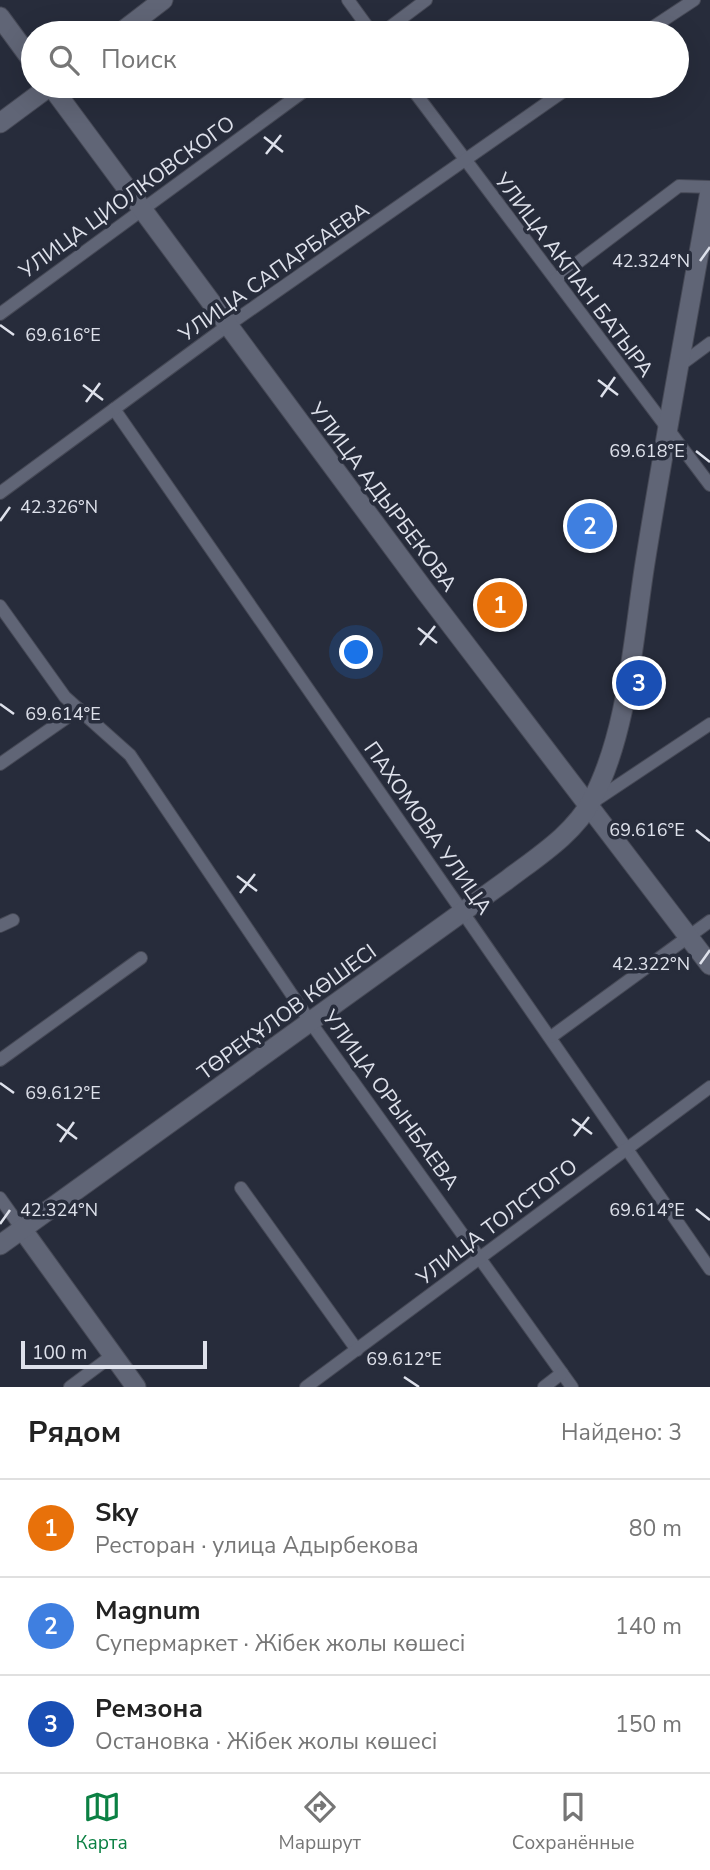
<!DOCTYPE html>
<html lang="ru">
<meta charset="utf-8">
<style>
:root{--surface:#fff;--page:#f6f6f6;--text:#222;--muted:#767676;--line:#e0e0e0;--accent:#0b8043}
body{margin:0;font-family:"Nunito Sans",sans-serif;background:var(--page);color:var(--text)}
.scale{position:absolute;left:21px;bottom:18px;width:186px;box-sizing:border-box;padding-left:7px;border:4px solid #dee1eb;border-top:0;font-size:19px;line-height:24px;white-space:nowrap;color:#dee1eb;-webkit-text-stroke:5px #272c3b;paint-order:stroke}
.you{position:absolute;left:357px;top:653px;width:24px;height:24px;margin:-18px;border:5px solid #fff;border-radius:50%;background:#1a73e8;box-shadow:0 0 0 10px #1a73e833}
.badge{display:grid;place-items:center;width:46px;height:46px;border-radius:50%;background:var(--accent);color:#fff;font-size:23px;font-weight:700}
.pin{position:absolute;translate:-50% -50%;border:4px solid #fff;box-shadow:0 2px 7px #0006}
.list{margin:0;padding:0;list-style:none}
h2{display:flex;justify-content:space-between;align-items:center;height:91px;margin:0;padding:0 28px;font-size:30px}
h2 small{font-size:23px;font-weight:400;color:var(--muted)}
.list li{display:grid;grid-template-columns:46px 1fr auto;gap:21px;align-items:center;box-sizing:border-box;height:98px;padding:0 28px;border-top:2px solid var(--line)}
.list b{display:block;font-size:26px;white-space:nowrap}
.list p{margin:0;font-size:23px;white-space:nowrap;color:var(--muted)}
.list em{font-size:23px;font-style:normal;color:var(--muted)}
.icon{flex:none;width:38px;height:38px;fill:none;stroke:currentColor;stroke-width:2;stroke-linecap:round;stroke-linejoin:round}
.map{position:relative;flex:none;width:710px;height:1387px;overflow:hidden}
.search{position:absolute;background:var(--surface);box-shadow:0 7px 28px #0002;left:21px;right:21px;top:21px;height:77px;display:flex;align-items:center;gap:18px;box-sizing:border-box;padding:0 24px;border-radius:38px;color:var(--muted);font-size:26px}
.sheet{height:385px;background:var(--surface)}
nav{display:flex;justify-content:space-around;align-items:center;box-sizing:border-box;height:98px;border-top:2px solid var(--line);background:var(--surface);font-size:19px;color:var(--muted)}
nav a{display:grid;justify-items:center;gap:4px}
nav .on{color:var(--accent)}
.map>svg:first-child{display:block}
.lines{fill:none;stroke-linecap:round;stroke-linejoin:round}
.street-casing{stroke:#464956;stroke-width:14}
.secondary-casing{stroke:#464956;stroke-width:21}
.street{stroke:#606576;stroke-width:12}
.secondary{stroke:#606576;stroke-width:19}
.ticks{fill:none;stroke:#dee1eb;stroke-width:2.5}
.labels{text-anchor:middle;stroke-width:7;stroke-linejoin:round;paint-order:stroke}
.street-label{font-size:21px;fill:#dee1eb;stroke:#272c3b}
.ticks-label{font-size:18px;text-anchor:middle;fill:#dee1eb;stroke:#272c3b;stroke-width:7;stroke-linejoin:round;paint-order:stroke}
</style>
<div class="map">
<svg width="710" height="1387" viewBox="0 0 710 1387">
<rect width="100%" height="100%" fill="#272c3b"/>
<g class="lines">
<g class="street-casing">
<g id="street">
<polyline points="348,0 372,33"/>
<polyline points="382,33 426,0"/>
<polyline points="644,33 694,0"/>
<polyline points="410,86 710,485"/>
<polyline points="556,279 679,186 710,187"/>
<polyline points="0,314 311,86"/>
<polyline points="679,366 710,343"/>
<polyline points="114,409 710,1269"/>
<polyline points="0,493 227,326 571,86"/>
<polyline points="0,606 65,697 130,755 311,1023 572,1387"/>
<polyline points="0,764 79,709"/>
<polyline points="593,802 710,724"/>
<polyline points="0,926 13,920"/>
<polyline points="551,1037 710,921"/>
<polyline points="0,1060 141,958"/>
<polyline points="241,1188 357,1350"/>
<polyline points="0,1198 22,1229"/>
<polyline points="70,1387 113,1355"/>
<polyline points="306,1387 710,1087"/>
<polyline points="544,1387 562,1373"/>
</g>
</g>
<g class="secondary-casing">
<g id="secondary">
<polyline points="0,17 33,62"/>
<polyline points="120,33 163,0"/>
<polyline points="51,86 425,591 710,965"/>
<polyline points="0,123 50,86"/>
<polyline points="22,1229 136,1387"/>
<path d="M0,1245L507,880C537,857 574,834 592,800C628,732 633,639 645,563C665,438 688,315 710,191"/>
</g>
</g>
<use href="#street" class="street"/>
<use href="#secondary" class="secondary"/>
</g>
<path class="ticks" d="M264,137L283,152M266,154L281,135M700,261L710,247M0,325L14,335M598,380L618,395M83,385L103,400M601,397L615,377M86,402L100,383M696,451L710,462M0,521L10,507M418,628L437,643M420,645L435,626M0,704L14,714M696,830L710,841M237,876L257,891M240,893L255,874M700,964L710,950M0,1083L14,1093M572,1119L592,1134M57,1124L77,1139M574,1136L589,1117M60,1142L74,1122M696,1209L710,1220M0,1224L10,1210M404,1377L419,1387"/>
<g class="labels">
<g class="street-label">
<text transform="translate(127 197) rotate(-36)" y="7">УЛИЦА ЦИОЛКОВСКОГО</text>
<text transform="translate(274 272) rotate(-35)" y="7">УЛИЦА САПАРБАЕВА</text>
<text transform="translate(574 275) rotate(53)" y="7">УЛИЦА АКПАН БАТЫРА</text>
<text transform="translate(383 497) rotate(53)" y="7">УЛИЦА АДЫРБЕКОВА</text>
<text transform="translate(428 828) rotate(55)" y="7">ПАХОМОВА УЛИЦА</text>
<text transform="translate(287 1012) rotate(-36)" y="7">ТӨРЕҚҰЛОВ КӨШЕСІ</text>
<text transform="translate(391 1100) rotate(54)" y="7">УЛИЦА ОРЫНБАЕВА</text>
<text transform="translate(497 1222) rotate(-37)" y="7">УЛИЦА ТОЛСТОГО</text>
</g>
</g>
<g class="ticks-label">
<text x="651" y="267">42.324°N</text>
<text x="63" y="341">69.616°E</text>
<text x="647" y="457">69.618°E</text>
<text x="59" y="513">42.326°N</text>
<text x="63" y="720">69.614°E</text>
<text x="647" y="836">69.616°E</text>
<text x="651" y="970">42.322°N</text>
<text x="63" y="1099">69.612°E</text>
<text x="647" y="1216">69.614°E</text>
<text x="59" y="1216">42.324°N</text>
<text x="404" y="1365">69.612°E</text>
</g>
</svg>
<div class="scale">100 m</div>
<div class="you"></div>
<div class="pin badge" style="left:500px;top:605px;background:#e8710a">1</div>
<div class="pin badge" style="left:590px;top:526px;background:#3f7fe0">2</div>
<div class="pin badge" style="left:639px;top:683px;background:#1a4fb4">3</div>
<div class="search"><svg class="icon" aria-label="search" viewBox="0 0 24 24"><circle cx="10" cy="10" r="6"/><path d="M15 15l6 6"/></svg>Поиск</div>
</div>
<section class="sheet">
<h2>Рядом<small>Найдено: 3</small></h2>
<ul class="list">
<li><span class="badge" style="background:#e8710a">1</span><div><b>Sky</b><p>Ресторан · улица Адырбекова</p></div><em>80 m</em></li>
<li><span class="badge" style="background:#3f7fe0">2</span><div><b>Magnum</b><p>Супермаркет · Жібек жолы көшесі</p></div><em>140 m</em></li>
<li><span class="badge" style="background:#1a4fb4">3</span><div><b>Ремзона</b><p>Остановка · Жібек жолы көшесі</p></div><em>150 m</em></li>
</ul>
</section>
<nav>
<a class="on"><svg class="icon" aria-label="map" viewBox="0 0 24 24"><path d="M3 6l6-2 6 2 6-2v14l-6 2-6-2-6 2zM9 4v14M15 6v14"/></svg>Карта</a>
<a><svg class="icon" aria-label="directions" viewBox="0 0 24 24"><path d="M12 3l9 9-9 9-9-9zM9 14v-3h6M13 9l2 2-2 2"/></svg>Маршрут</a>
<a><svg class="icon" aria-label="saved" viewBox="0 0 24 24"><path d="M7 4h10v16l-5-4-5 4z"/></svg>Сохранённые</a>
</nav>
